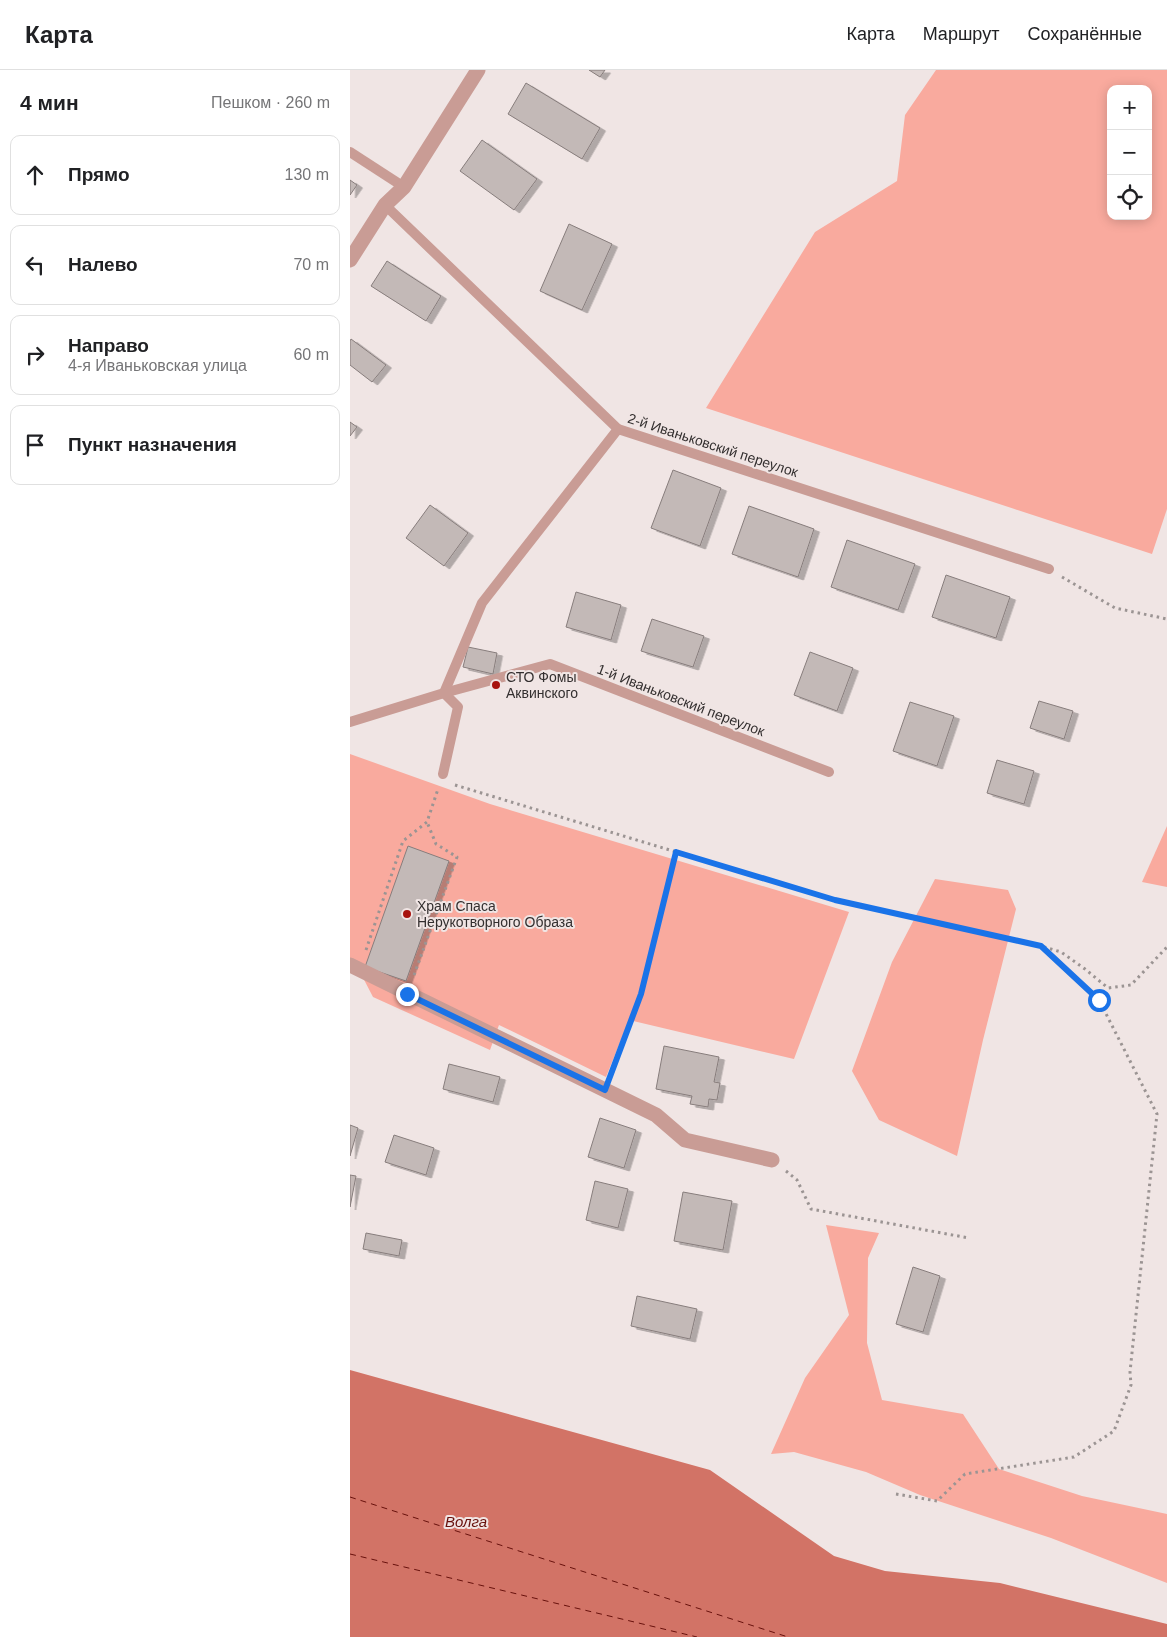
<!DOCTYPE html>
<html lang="ru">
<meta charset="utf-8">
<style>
:root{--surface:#fff;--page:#f2f2f2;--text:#202124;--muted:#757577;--line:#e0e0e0}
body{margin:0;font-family:Arial,sans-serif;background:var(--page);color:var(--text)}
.controls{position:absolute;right:15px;top:15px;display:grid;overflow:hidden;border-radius:10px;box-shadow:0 2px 12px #0003}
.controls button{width:45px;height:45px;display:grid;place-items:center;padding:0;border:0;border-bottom:1px solid var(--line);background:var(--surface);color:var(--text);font:25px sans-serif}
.stop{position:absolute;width:15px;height:15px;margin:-11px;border:4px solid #1a73e8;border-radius:50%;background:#fff}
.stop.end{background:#1a73e8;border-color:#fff;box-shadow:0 1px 5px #0008}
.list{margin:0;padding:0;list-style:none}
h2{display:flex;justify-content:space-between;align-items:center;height:65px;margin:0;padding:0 20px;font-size:21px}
h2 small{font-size:16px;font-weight:400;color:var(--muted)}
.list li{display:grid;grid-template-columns:32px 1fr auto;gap:15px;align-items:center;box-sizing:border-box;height:80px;margin:0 10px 10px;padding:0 10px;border:1px solid var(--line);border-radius:10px}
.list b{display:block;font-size:19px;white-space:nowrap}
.list p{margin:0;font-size:16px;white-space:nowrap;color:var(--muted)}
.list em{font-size:16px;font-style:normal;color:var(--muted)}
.icon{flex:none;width:28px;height:28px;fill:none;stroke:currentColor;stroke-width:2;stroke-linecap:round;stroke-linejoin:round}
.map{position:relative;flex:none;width:817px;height:1567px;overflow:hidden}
header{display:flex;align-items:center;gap:30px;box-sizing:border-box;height:70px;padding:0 25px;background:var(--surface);border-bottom:1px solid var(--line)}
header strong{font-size:24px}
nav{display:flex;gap:28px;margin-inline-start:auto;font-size:18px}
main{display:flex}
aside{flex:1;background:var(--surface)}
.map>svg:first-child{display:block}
.green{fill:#f9aa9e;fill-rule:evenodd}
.water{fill:#d27366}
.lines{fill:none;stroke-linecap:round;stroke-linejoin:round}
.ferry{stroke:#68110c;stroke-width:1;stroke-dasharray:6 5;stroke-linecap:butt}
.building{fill:#c3b9b7;stroke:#877d7c;filter:url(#shadow)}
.path{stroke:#9b9493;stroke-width:3;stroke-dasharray:2.5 4;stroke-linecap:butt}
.lane{stroke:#c99c95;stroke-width:10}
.street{stroke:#c99c95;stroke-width:15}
.route{stroke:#1a73e8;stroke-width:6}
.poi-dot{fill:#a7130e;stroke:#f0e5e4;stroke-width:2}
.labels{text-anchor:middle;stroke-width:4;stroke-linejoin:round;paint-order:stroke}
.street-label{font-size:14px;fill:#332f2f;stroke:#f0e5e4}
.poi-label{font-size:14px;fill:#332f2f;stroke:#f0e5e4;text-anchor:start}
.water-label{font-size:15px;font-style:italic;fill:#68110c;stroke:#f0e5e4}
</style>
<header>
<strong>Карта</strong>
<nav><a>Карта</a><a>Маршрут</a><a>Сохранённые</a></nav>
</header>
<main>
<aside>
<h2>4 мин<small>Пешком · 260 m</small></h2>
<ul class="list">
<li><svg class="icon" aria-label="ahead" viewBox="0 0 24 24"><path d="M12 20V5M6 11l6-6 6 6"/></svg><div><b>Прямо</b></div><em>130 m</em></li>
<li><svg class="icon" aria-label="left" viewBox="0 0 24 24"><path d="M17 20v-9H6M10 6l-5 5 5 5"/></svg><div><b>Налево</b></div><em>70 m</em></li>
<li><svg class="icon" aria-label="right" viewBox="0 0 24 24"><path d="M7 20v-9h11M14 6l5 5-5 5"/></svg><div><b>Направо</b><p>4-я Иваньковская улица</p></div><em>60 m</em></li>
<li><svg class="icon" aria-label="arrive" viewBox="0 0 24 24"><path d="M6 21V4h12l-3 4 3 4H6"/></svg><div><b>Пункт назначения</b></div></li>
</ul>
</aside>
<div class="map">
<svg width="817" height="1567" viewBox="0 0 817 1567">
<defs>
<filter id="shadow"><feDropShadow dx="5.5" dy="3" stdDeviation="0" flood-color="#0004"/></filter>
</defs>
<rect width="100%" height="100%" fill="#f0e5e4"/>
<g class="green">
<path d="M586,0H817V439L802,484L356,338L465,162L547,111L555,45ZM761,19H798V146H761Z"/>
<polygon points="0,684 140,734 499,842 444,989 279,950 256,1007 149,955 140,980 23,927 9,900 0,894"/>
<polygon points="817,756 817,817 792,812"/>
<polygon points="585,809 658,820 666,839 633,970 607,1086 529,1050 502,1001 542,892"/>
<polygon points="476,1155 529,1163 518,1188 517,1273 532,1330 613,1344 649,1399 732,1426 817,1444 817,1513 701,1468 570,1425 516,1402 444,1382 421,1384 455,1308 499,1245"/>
</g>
<polygon class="water" points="0,1300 360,1400 484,1486 535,1501 650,1513 817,1554 817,1567 0,1567"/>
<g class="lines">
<g class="ferry">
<polyline points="0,1427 438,1567"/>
<polyline points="0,1484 347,1567"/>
</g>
</g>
<g class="building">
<polygon points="239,0 255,0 250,7"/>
<polygon points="176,13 250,58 232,89 158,44"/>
<polygon points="132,70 187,109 164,140 110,101"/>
<polygon points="0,110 7,115 0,125"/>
<polygon points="219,154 262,174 232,240 190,221"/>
<polygon points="37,191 91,226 76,251 21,216"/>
<polygon points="1,269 36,295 22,312 0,295 0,271"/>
<polygon points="0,352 7,357 0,366"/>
<polygon points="323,400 371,418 350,476 301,458"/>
<polygon points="80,435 118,463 94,496 56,468"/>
<polygon points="399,436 464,459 448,507 382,484"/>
<polygon points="497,470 565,494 548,540 481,517"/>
<polygon points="596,505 660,527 646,568 582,547"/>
<polygon points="226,522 271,535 261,570 216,557"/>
<polygon points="302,549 354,566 343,597 291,581"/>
<polygon points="118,577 147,583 143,604 113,597"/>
<polygon points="460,582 503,598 487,641 444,625"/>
<polygon points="689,631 723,641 714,669 680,658"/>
<polygon points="560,632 604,646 587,696 543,681"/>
<polygon points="647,690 684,701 674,734 637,723"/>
<polygon points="58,776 99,791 56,911 15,897"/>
<polygon points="314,976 369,987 364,1012 370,1013 367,1030 359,1029 358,1037 340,1034 342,1026 306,1019"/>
<polygon points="99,994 150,1007 143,1032 93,1019"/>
<polygon points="250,1048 286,1060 274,1098 238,1087"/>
<polygon points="0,1055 8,1058 0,1086"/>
<polygon points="44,1065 84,1078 76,1105 35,1092"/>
<polygon points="0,1105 6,1106 0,1137"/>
<polygon points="245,1111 278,1119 268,1158 236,1150"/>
<polygon points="333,1122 382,1131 373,1180 324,1171"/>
<polygon points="16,1163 52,1170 49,1186 13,1179"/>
<polygon points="563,1197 590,1206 573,1262 546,1254"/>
<polygon points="287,1226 347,1239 340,1269 281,1256"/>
</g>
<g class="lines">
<g class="path">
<polyline points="712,507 765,538 817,549"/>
<polyline points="105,715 485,830 691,876 711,882 735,899 758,918 781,915 817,877"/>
<polyline points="16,880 53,771 77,752 88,719"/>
<polyline points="64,905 107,787 86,774 77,752"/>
<polyline points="262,1004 291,924 326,782"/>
<polyline points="436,1101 447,1110 461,1139 619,1168"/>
<polyline points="546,1424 587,1431 615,1404 724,1387 764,1361 781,1315 780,1302 807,1044 749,930 692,878"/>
</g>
<g class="lane">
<polyline points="0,82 54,117"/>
<polyline points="35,135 268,359 699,499"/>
<polyline points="0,652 94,623 200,594 479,702"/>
<polyline points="93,704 108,637 94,623 132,533 268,359"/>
</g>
<g class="street">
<polyline points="0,190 35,135 54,117 128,0"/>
<polyline points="0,895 306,1045 335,1070 422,1090"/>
</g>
</g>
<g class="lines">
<polyline class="route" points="57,924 255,1020 291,924 326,782 485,830 691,876 749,930"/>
</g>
<g class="poi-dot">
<circle cx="146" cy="615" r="5"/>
<circle cx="57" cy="844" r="5"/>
</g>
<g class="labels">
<g class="street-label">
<text transform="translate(363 375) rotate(18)" y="5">2-й Иваньковский переулок</text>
<text transform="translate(331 630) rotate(21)" y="5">1-й Иваньковский переулок</text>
</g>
<g class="poi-label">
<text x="156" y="612">СТО Фомы<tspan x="156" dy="16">Аквинского</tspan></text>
<text x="67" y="841">Храм Спаса<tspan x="67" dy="16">Нерукотворного Образа</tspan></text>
</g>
<g class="water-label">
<text x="116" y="1457">Волга</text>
</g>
</g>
</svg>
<div class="controls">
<button>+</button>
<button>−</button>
<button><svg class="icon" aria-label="locate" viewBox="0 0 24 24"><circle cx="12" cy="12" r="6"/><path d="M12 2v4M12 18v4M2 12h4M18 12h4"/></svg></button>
</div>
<div class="stop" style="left:749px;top:930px"></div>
<div class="stop end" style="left:57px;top:924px"></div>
</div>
</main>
